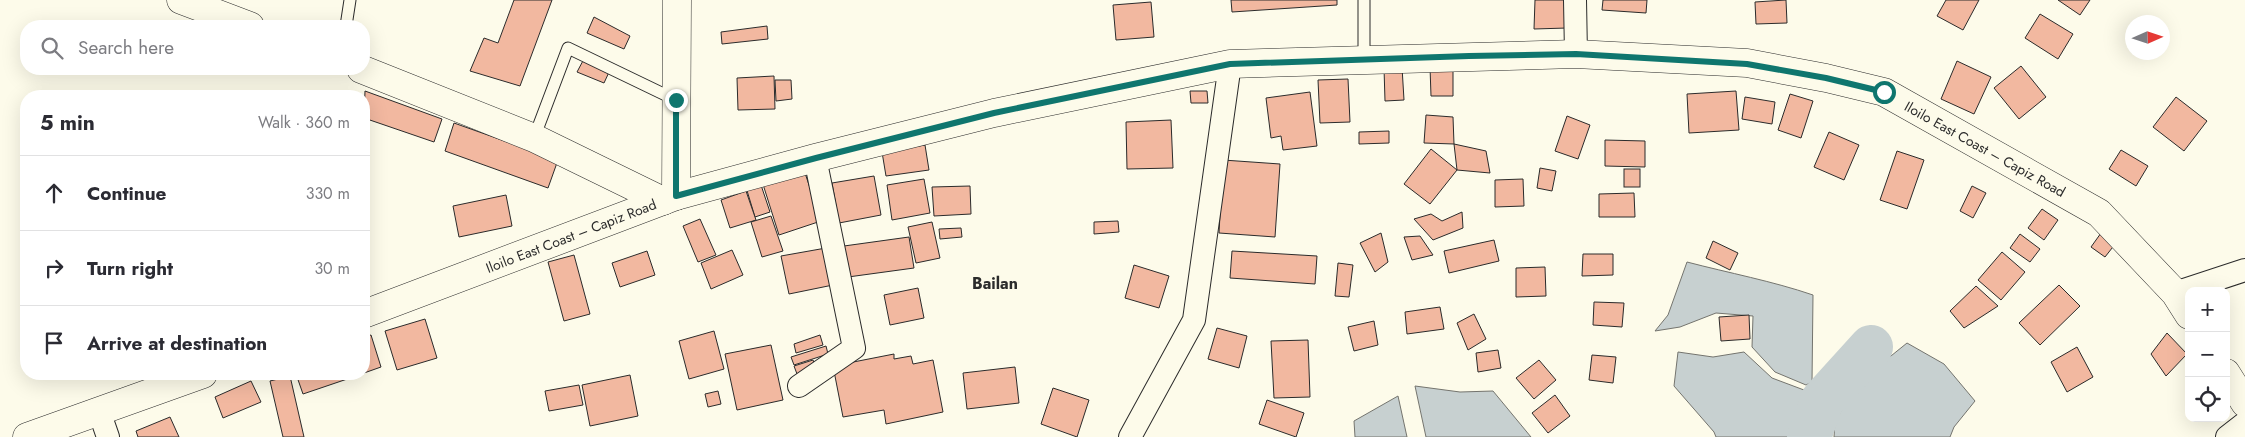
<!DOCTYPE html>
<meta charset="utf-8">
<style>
:root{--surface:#fff;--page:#f2f2f3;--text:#2b2b33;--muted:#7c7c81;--line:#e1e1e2}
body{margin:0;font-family:Jost,sans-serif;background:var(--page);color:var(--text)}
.controls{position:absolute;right:15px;bottom:15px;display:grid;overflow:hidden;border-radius:10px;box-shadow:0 5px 20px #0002}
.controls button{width:45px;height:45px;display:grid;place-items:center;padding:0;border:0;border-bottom:1px solid var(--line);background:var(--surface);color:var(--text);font:25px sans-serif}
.compass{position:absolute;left:2125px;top:15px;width:45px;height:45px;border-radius:50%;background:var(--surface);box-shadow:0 5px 20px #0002;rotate:87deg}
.stop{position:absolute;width:15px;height:15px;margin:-11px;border:4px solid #0f766e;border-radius:50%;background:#fff}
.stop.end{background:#0f766e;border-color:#fff;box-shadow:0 1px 5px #0008}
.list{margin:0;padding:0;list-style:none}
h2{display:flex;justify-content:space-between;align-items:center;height:65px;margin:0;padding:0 20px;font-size:21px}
h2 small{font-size:16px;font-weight:400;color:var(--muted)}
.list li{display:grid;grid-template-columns:32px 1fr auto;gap:15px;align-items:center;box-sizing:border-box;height:75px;padding:0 20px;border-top:1px solid var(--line)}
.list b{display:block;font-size:19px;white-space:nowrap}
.list em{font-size:16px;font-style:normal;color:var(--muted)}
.icon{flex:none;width:28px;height:28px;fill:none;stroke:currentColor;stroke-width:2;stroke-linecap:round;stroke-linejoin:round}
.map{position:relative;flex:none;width:2245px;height:437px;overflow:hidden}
.search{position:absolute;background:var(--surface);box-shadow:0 5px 20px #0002;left:20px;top:20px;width:350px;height:55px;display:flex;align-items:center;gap:12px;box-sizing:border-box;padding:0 18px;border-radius:20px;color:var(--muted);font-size:19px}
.panel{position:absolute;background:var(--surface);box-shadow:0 5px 20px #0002;left:20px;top:90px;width:350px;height:290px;border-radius:20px}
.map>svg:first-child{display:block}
.water{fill:#c7d0d0;stroke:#74746e}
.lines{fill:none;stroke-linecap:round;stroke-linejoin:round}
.river{stroke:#c7d0d0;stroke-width:44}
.building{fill:#f2b8a0;stroke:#2b2b2b}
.lane-casing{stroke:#2b2b2b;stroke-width:13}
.street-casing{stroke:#2b2b2b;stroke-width:24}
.secondary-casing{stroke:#2b2b2b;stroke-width:29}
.primary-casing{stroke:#2b2b2b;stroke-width:29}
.lane{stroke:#fdfbea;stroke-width:11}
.street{stroke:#fdfbea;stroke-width:22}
.secondary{stroke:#fdfbea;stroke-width:28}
.primary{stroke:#fdfbea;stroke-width:28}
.route{stroke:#0f766e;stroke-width:6}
.labels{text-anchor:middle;stroke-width:4;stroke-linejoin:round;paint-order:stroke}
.street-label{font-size:14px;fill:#2b2b2b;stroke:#fdfbea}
.quarter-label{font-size:16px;font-weight:bold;fill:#2b2b2b;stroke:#fdfbea}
</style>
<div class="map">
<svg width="2245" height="437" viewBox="0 0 2245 437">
<rect width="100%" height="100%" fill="#fdfbea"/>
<g class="water">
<path d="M1687,262C1729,273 1772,281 1813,295L1812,382L1806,385L1775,372L1752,347L1753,316L1716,313L1680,327L1655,331L1668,315Z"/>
<polygon points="1907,343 1944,364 1975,401 1954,427 1950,437 1834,437 1835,421 1860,381"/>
<polygon points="1678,352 1713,357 1744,352 1772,378 1804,390 1793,437 1716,437 1714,432 1674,386"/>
<polygon points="1415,386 1460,392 1493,391 1531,437 1426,437"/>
<polygon points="1398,396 1407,437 1355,437 1354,421"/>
</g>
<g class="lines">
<polyline class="river" points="1809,437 1822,401 1871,347"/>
</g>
<g class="building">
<polygon points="514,0 552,0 520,86 470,71 484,38 498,43"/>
<polygon points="1231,0 1337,0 1337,5 1232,12"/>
<polygon points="1535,0 1566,0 1567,28 1534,29"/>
<polygon points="1603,0 1647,0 1646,13 1602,10"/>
<polygon points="1786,0 1787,23 1756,24 1755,2"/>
<polygon points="1946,0 1979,0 1963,30 1937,16"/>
<polygon points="2058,0 2090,0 2080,15"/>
<polygon points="1151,2 1154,37 1116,40 1113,5"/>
<polygon points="2040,14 2073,34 2058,59 2025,38"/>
<polygon points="594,17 630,36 624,49 587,33"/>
<polygon points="767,26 768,39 722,44 721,32"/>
<polygon points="585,57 610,70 604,83 577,72"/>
<polygon points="1957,61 1991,77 1974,114 1941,99"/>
<polygon points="1453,66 1453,96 1431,96 1430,67"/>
<polygon points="2021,66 2046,97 2019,119 1994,88"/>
<polygon points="1402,67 1404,100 1385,101 1384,68"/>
<polygon points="774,76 775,109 738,110 737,78"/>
<polygon points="1348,79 1350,122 1320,123 1318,80"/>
<polygon points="775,80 791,80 792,99 776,101"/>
<polygon points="365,91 442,119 434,142 364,118"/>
<polygon points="1190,91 1207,91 1208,103 1191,103"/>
<polygon points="1736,91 1739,130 1689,133 1687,94"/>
<polygon points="1310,92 1317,146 1283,150 1281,136 1271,138 1266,98"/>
<polygon points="1790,94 1813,101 1801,138 1778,130"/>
<polygon points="1745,97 1775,102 1772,124 1742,119"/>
<polygon points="2176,97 2207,121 2184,151 2153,127"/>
<polygon points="1426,115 1453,117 1454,144 1424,143"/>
<polygon points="1567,116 1590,125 1578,159 1555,151"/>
<polygon points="1171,120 1173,168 1127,169 1126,122"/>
<polygon points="454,123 558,160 548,188 445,151"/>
<polygon points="1389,131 1389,143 1359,144 1359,132"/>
<polygon points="1829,132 1859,145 1844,180 1814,167"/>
<polygon points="1605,140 1645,141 1645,167 1605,166"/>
<polygon points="1454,144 1486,151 1490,173 1457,170"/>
<polygon points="925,145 929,170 886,176 882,152"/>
<polygon points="1431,149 1457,170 1430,204 1404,184"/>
<polygon points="2121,150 2148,166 2136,186 2109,169"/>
<polygon points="1897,151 1924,160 1907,209 1880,200"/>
<polygon points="1223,160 1280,164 1275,237 1219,233"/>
<polygon points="802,164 821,221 779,235 761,178"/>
<polygon points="1540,168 1556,171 1552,191 1537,188"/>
<rect x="1624" y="169" width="16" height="18"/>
<polygon points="874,176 881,215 839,223 832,183"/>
<polygon points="759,179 770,212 755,217 745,184"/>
<polygon points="924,179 930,213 892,220 887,185"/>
<polygon points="1523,179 1524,206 1495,207 1495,180"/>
<polygon points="970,186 971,214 934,216 932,187"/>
<polygon points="1972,186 1986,193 1973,218 1960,211"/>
<polygon points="746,191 756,220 730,228 721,200"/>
<polygon points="1634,193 1635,217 1599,217 1599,194"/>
<polygon points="506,195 512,226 459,237 453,206"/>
<polygon points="2042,209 2058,220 2044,240 2028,228"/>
<polygon points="1462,212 1463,228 1433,240 1414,219 1431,214 1442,221"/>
<polygon points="771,216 783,251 762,257 751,222"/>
<polygon points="700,219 716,255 698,262 683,226"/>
<polygon points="1118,221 1119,232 1094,234 1094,222"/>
<polygon points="932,222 940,258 916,263 908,227"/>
<polygon points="961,228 962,237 940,239 939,229"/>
<polygon points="1381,233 1388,262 1375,272 1360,243"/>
<polygon points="2101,233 2116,243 2105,257 2091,247"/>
<polygon points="2020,234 2040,249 2030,262 2010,248"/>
<polygon points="1420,236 1433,255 1412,260 1404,237"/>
<polygon points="909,237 914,268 848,277 844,246"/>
<polygon points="1494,240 1499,261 1449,273 1444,251"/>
<polygon points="1713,241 1738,253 1730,270 1706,258"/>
<polygon points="826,248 833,285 789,294 781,256"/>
<polygon points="732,250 743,275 711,289 701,263"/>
<polygon points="647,251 655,275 620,287 612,263"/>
<polygon points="1232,251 1317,256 1315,284 1230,278"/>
<polygon points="2002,252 2025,272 2001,300 1978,280"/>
<polygon points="1583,254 1613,254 1613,275 1582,276"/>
<polygon points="574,255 590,314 564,321 548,262"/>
<polygon points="1338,263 1353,265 1349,297 1335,296"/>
<polygon points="1134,265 1169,276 1159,308 1125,298"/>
<polygon points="1545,267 1546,296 1516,297 1516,268"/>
<polygon points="2059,285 2080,306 2040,345 2019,323"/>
<polygon points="1976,286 1998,306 1964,328 1950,311"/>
<polygon points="918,288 924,318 890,325 884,295"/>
<polygon points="1594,302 1624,303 1622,327 1593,325"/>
<polygon points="1440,307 1444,329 1407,334 1405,312"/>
<polygon points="1474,314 1486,339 1468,350 1457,323"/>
<polygon points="1749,315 1750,339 1721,341 1719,317"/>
<polygon points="425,319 437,358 397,370 385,331"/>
<polygon points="1374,321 1378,345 1354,351 1348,327"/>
<polygon points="1217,328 1247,336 1239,368 1208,359"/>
<polygon points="714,331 724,369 689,379 679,341"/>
<polygon points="2167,333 2187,354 2166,376 2151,354"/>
<polygon points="371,335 381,367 364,373 364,337"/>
<polygon points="820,335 823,345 796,353 794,344"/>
<polygon points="1308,340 1310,397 1274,398 1271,341"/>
<polygon points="771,345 783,400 737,410 725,354"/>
<polygon points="826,346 828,354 794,365 791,357"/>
<polygon points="2077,347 2093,377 2067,392 2051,362"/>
<polygon points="1498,350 1501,368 1478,372 1476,353"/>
<polygon points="894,354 894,359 911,356 913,364 933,360 943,412 886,424 884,410 843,417 833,366"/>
<polygon points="1592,355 1616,357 1613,383 1589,380"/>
<polygon points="813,360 816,368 797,374 794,366"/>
<polygon points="1539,360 1556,380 1534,399 1516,378"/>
<polygon points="1015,367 1019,403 967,409 963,373"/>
<polygon points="296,374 362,374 303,394"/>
<polygon points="630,375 638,416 590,426 582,385"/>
<polygon points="290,376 304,437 283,437 270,381"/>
<polygon points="251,381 261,402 223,418 215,397"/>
<polygon points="579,385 583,405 549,411 545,391"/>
<polygon points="1053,388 1089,400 1077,437 1041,424"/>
<polygon points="718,391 721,404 708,407 705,394"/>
<polygon points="1555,395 1570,416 1548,433 1532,413"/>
<polygon points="1267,400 1304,413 1296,437 1259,424"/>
<polygon points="170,417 179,437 138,437 136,431"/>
</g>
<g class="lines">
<g class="lane-casing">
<g id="lane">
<polyline points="346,26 350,0"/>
<polyline points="1364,60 1364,0"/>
<polyline points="534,138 568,48 676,100"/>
</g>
</g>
<g class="street-casing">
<g id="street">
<polyline points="1575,0 1576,54"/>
<polyline points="2175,293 2245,270"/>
<polyline points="799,386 854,348 815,158"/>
<polyline points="99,411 108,437"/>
<polyline points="1130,437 1194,320 1230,64"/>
<polyline points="2227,437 2245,423"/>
</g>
</g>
<g class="secondary-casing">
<g id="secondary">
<polyline points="181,0 250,26"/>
<polyline points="361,69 534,138 663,201"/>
<polyline points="676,196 677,0"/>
</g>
</g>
<g class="primary-casing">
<g id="primary">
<polyline points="364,314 676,196 815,158 994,113 1230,64 1576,54 1747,63 1826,78 1884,92 2099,213 2175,293 2189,315"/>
<polyline points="2226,373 2245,403"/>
<polyline points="27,437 203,374"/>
</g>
</g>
<use href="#lane" class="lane"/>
<use href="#street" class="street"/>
<use href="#secondary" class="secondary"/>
<use href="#primary" class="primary"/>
</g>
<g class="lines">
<polyline class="route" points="676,100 676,196 816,158 994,113 1230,64 1469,56 1576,54 1747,64 1826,78 1884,92"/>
</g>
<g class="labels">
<g class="street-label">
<text transform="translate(1985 149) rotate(29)" y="5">Iloilo East Coast – Capiz Road</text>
<text transform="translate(571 236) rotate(-21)" y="5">Iloilo East Coast – Capiz Road</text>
</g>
<g class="quarter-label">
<text x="995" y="289">Bailan</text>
</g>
</g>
</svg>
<div class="controls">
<button>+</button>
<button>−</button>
<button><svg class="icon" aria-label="locate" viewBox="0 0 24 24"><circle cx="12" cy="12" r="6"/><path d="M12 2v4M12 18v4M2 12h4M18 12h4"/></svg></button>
</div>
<svg class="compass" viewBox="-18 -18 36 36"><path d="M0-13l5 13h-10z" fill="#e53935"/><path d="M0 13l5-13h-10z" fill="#7c7c81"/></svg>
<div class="stop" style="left:1884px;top:92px"></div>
<div class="stop end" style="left:676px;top:100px"></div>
<div class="search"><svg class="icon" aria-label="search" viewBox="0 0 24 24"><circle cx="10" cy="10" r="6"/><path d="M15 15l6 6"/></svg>Search here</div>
<section class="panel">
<h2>5 min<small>Walk · 360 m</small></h2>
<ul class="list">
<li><svg class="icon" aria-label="ahead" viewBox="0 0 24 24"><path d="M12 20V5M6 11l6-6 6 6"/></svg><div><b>Continue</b></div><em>330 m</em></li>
<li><svg class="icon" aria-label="right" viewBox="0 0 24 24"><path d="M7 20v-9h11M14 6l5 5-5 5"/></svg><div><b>Turn right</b></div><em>30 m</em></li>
<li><svg class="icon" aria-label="arrive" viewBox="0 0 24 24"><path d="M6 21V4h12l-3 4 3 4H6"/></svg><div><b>Arrive at destination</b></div></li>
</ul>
</section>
</div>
